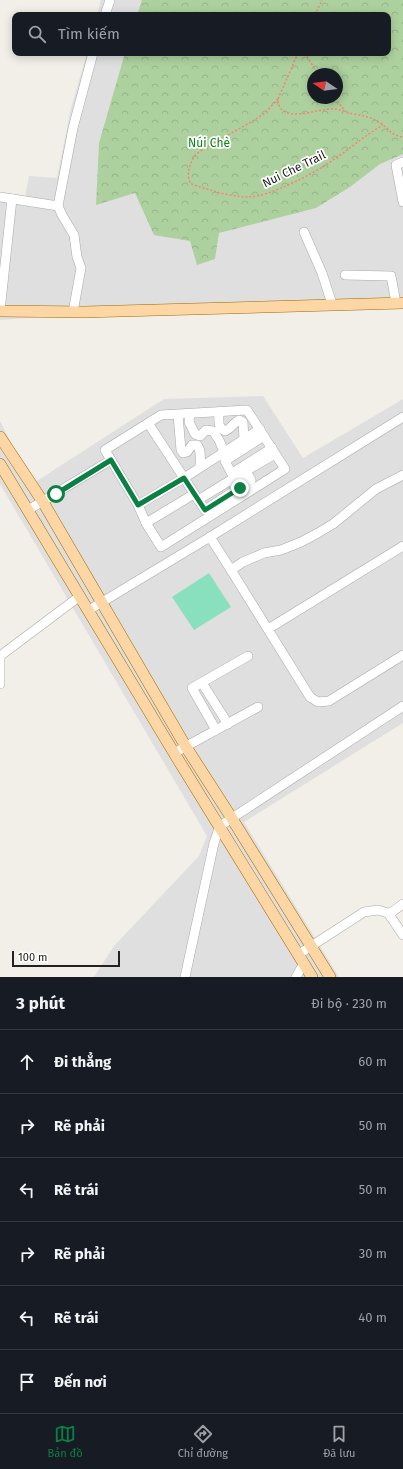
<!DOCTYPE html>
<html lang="vi">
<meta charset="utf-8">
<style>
:root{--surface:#171b24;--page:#20242c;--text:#f1f3f6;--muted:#9ea1a6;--line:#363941;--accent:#0b8043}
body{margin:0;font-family:"Fira Sans",sans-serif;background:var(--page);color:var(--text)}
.compass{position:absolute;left:307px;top:68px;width:36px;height:36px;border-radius:50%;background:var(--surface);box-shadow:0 2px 10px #0003;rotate:283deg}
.scale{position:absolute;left:12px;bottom:10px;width:108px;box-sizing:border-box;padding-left:4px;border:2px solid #222;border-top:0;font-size:11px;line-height:14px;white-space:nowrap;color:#222;-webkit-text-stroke:3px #fff;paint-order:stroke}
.stop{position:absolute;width:12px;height:12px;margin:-9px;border:3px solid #0b8043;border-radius:50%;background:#fff}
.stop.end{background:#0b8043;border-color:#fff;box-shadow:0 1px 4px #0008}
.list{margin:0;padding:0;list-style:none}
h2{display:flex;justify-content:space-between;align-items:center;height:52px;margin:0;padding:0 16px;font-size:17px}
h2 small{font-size:13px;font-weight:400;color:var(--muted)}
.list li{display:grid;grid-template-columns:26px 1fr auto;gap:12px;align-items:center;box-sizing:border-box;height:64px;padding:0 16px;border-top:1px solid var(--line)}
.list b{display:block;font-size:15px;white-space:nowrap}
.list em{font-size:13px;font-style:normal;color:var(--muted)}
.icon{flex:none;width:22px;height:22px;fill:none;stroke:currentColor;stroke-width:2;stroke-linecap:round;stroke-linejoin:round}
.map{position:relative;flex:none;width:403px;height:977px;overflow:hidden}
.search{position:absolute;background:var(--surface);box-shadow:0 2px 10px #0003;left:12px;right:12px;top:12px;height:44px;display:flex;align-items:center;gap:10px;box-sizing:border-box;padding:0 14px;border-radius:8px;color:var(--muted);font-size:15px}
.sheet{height:436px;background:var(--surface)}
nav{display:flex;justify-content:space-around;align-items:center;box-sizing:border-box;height:56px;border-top:1px solid var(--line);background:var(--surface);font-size:11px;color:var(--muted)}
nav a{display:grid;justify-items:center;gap:2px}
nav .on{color:var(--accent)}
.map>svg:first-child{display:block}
.residential{fill:#e0dfdf;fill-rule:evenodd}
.forest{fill:url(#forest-crowns);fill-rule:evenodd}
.pitch{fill:#88e0be}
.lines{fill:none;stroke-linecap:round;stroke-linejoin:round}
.minor-casing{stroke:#a9a9a9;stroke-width:10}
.major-casing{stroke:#a06b00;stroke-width:12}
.path{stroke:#fa8072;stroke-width:1.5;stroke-dasharray:2 2;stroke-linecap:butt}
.minor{stroke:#fff;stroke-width:9}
.major{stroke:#fcd6a4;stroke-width:11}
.route{stroke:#0b8043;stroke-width:5}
.labels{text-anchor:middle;stroke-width:3.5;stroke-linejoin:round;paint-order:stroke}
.park-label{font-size:12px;fill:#0c8416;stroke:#fff}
.street-label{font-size:12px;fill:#222;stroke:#fff}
</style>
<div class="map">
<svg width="403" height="977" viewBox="0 0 403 977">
<defs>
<pattern id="forest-crowns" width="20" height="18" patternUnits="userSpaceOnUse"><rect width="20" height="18" fill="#add19e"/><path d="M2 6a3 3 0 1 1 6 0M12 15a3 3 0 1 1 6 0" fill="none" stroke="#95b388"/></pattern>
</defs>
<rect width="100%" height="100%" fill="#f2efe9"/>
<g class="residential">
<path d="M101,0H403V306L225,314L58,316L0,320V193L25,197L29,176L57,178L71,108L87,53H388V15H97ZM313,74H337V98H313Z"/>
<polygon points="263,396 303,458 403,399 403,723 244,822 339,977 94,977 114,946 199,856 207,836 0,484 0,421 32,484 164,399"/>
</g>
<path class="forest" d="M142,0H403V154L380,164L350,187L316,208L219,233L215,259L197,265L190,241L154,235L135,193L96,205L99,143L125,53H388V15H137ZM313,74H337V98H313Z"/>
<polygon class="pitch" points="209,573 231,607 194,630 172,597"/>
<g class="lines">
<g class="minor-casing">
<g id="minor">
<polyline points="105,15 110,0"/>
<polyline points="403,162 396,165 403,202"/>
<polyline points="0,197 58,206"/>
<polyline points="304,232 322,273 332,304"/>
<polyline points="345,275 391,276 396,303"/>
<polyline points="0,311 12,199"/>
<polyline points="73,312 81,268 77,257 74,235 62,215 58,206 73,128 93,53"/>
<polygon points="247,410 285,469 161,547 146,523 138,505 105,450 161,415"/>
<path d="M219,412C219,420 217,427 225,431C231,429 233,423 239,420L243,422L244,439"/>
<polyline points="190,414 189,422 195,434 200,436 206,430 213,431 219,440 224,452"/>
<path d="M178,415L181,450L183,453L187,452L192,445H197C202,451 200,460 200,467"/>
<polyline points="148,423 205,510 251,480 246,471 275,454"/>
<polyline points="403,475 376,489 333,524 318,533 301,542 281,550 264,553 243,562 231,570 310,697 318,702 329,701 403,655"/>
<polyline points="234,485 243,479 237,470 272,448"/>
<polyline points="198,500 234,478 225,461 264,436"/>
<polyline points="138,505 184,478 260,429"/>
<polyline points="28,510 111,460"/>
<polyline points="146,523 194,494"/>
<polyline points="210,537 231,570"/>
<polyline points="89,610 210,537 403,417"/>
<polyline points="268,629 403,546"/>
<polyline points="0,656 80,596"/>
<polyline points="202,683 228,724"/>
<polyline points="0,684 0,656"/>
<polyline points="216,730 192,688 248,656"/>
<polyline points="174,753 258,707"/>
<polyline points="389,914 403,904"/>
<polyline points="299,954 364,912 378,910 388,913 403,935"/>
<polyline points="185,977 214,843 220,826 403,706"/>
<polyline points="296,977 304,963"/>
</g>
</g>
<g class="major-casing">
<g id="major">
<polyline points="0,311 84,312 403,303"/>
<polyline points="0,437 43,502 186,747 231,817 330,977"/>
<polyline points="0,464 174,753 312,977"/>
</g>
</g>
<g class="path">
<polyline points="315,15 322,0"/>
<path d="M298,53L278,99C279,126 318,108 333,109C341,109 347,113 354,114C364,116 372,117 380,123C390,129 390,135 403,137"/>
<polyline points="305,53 318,74"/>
<polyline points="335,98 345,111"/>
<path d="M278,99L265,113L253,121L203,149L194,156L189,168L188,175L190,183C197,187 206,188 213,191C224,194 237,197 249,197C271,196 315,173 333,160C350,149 365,135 383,125"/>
</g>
<use href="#minor" class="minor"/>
<use href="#major" class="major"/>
</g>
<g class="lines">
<polyline class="route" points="56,494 111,460 138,505 184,478 205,510 240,488"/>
</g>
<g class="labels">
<g class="park-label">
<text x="209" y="147">Núi Chè</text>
</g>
<g class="street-label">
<text transform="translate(294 169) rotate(-26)" y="4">Nui Che Trail</text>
</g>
</g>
</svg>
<svg class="compass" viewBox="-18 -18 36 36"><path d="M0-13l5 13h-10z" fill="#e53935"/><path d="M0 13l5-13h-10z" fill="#9ea1a6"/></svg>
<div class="scale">100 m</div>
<div class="stop" style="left:56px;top:494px"></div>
<div class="stop end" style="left:240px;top:488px"></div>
<div class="search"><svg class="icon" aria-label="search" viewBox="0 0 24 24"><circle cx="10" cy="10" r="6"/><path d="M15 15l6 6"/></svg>Tìm kiếm</div>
</div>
<section class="sheet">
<h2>3 phút<small>Đi bộ · 230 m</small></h2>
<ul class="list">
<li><svg class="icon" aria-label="ahead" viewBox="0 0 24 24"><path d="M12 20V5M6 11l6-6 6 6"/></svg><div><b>Đi thẳng</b></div><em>60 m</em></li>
<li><svg class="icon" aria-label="right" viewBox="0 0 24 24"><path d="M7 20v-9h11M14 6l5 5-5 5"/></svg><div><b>Rẽ phải</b></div><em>50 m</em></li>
<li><svg class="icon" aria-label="left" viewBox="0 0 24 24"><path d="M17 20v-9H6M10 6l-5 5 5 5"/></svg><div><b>Rẽ trái</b></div><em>50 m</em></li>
<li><svg class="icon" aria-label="right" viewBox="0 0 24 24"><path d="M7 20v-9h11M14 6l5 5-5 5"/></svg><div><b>Rẽ phải</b></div><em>30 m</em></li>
<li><svg class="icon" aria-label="left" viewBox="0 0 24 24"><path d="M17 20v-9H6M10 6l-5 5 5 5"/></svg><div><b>Rẽ trái</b></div><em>40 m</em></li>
<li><svg class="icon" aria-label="arrive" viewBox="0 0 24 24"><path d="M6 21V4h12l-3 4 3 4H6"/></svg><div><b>Đến nơi</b></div></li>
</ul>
</section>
<nav>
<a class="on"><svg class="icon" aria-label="map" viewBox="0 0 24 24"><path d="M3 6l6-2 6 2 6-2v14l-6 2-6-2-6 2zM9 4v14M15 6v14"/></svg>Bản đồ</a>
<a><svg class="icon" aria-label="directions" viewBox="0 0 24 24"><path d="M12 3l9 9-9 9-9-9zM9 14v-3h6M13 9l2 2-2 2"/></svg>Chỉ đường</a>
<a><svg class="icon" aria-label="saved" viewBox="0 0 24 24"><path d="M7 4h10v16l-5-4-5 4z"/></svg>Đã lưu</a>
</nav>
